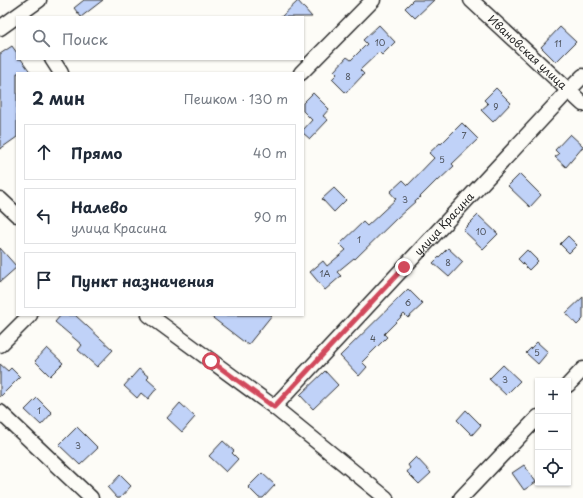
<!DOCTYPE html>
<html lang="ru">
<meta charset="utf-8">
<style>
:root{--surface:#fff;--page:#f6f6f7;--text:#1f2937;--muted:#747a83;--line:#e0e1e3}
body{margin:0;font-family:"Playpen Sans",sans-serif;background:var(--page);color:var(--text)}
.controls{position:absolute;right:12px;bottom:12px;display:grid;overflow:hidden;border-radius:0px;box-shadow:0 1px 3px #0004}
.controls button{width:36px;height:36px;display:grid;place-items:center;padding:0;border:0;border-bottom:1px solid var(--line);background:var(--surface);color:var(--text);font:20px sans-serif}
.stop{position:absolute;width:12px;height:12px;margin:-9px;border:3px solid #d1495b;border-radius:50%;background:#fff}
.stop.end{background:#d1495b;border-color:#fff;box-shadow:0 1px 4px #0008}
.list{margin:0;padding:0;list-style:none}
h2{display:flex;justify-content:space-between;align-items:center;height:52px;margin:0;padding:0 16px;font-size:17px}
h2 small{font-size:13px;font-weight:400;color:var(--muted)}
.list li{display:grid;grid-template-columns:26px 1fr auto;gap:12px;align-items:center;box-sizing:border-box;height:56px;margin:0 8px 8px;padding:0 8px;border:1px solid var(--line);border-radius:0px}
.list b{display:block;font-size:15px;white-space:nowrap}
.list p{margin:0;font-size:13px;white-space:nowrap;color:var(--muted)}
.list em{font-size:13px;font-style:normal;color:var(--muted)}
.icon{flex:none;width:22px;height:22px;fill:none;stroke:currentColor;stroke-width:2;stroke-linecap:round;stroke-linejoin:round}
.map{position:relative;flex:none;width:583px;height:498px;overflow:hidden}
.search{position:absolute;background:var(--surface);box-shadow:0 1px 3px #0004;left:16px;top:16px;width:288px;height:44px;display:flex;align-items:center;gap:10px;box-sizing:border-box;padding:0 14px;border-radius:0px;color:var(--muted);font-size:15px}
.panel{position:absolute;background:var(--surface);box-shadow:0 1px 3px #0004;left:16px;top:72px;width:288px;height:244px;border-radius:0px}
.map>svg:first-child{display:block}
.building{fill:#c0d2f8;stroke:#2b2b2b}
.lines{fill:none;stroke-linecap:round;stroke-linejoin:round}
.minor-casing{stroke:#2b2b2b;stroke-width:17}
.minor{stroke:#fdfcf7;stroke-width:14}
.route{stroke:#d1495b;stroke-width:5}
.labels{text-anchor:middle;stroke-width:3.5;stroke-linejoin:round;paint-order:stroke}
.number-label{font-size:9px;fill:#50555e}
.street-label{font-size:11px;fill:#2b2b2b;stroke:#fdfcf7}
</style>
<div class="map">
<svg width="583" height="498" viewBox="0 0 583 498">
<rect width="100%" height="100%" fill="#fdfcf7"/>
<filter id="ink" filterUnits="userSpaceOnUse"><feTurbulence type="fractalNoise" baseFrequency=".025" numOctaves="2"/><feDisplacementMap in="SourceGraphic" scale="8" xChannelSelector="R" yChannelSelector="G"/><feConvolveMatrix kernelMatrix="1 2 1 2 8 2 1 2 1" color-interpolation-filters="sRGB"/></filter>
<g filter="url(#ink)">
<g class="building">
<polygon points="84,0 103,0 81,17 74,8"/>
<polygon points="413,0 434,0 415,18 405,8"/>
<polygon points="298,1 312,17 281,17"/>
<polygon points="379,25 395,42 382,55 379,52 360,70 364,74 346,93 332,79 337,74 334,71 347,57 351,60 367,44 363,40"/>
<polygon points="560,27 576,42 556,62 541,47"/>
<polygon points="12,46 17,53 17,59 21,59 31,73 17,73 17,137 0,149 0,54"/>
<polygon points="496,88 511,103 493,122 481,110 488,104 484,100"/>
<polygon points="313,93 329,109 323,116 328,120 310,139 303,133 303,130 312,120 303,111 303,103"/>
<polygon points="462,123 478,139 452,164 454,166 438,181 437,180 416,201 397,218 355,259 354,258 337,272 341,276 325,290 310,272 323,261 327,266 346,250 340,244 363,222 367,226 396,199 390,192 403,180 408,185 434,158 429,153 440,143 441,144"/>
<polygon points="570,134 583,146 583,147 566,167 555,157 559,154 555,150"/>
<polygon points="520,174 541,195 530,207 508,186"/>
<polygon points="334,188 346,200 334,212 322,199"/>
<polygon points="478,215 498,234 483,249 463,230"/>
<polygon points="568,236 577,245 569,253 560,244"/>
<polygon points="0,248 17,267 0,282"/>
<polygon points="448,248 463,262 449,277 433,263"/>
<polygon points="527,250 538,261 529,270 518,259"/>
<polygon points="408,289 423,304 408,318 404,314 384,334 387,337 362,362 367,367 359,376 340,356"/>
<polygon points="583,297 583,319 577,325 566,313"/>
<polygon points="61,315 75,315 113,350 97,367 78,350 82,345 55,322"/>
<polygon points="209,315 272,315 248,345"/>
<polygon points="537,342 548,352 538,364 526,353"/>
<polygon points="47,348 63,363 50,376 35,361"/>
<polygon points="0,364 8,371 11,368 20,377 0,397"/>
<polygon points="503,365 520,381 506,395 489,379"/>
<polygon points="139,369 149,377 147,379 157,388 148,399 141,393 137,398 124,386"/>
<polygon points="325,371 338,385 313,409 300,395"/>
<polygon points="37,398 52,413 41,425 25,410"/>
<polygon points="180,403 195,417 182,432 167,418"/>
<polygon points="466,410 481,425 472,435 457,420"/>
<polygon points="77,427 98,448 80,465 59,445"/>
<polygon points="223,441 234,451 232,453 238,459 226,472 209,456"/>
<polygon points="416,457 431,473 419,484 407,472 410,468 408,465"/>
<polygon points="524,465 536,482 524,490 512,473"/>
<polygon points="262,473 275,485 263,498 259,498 248,487"/>
<polygon points="120,475 131,486 120,498 117,498 108,488"/>
</g>
<g class="lines">
<g class="minor-casing">
<g id="minor">
<path id="s1" d="M471,0L583,104"/>
<polyline points="0,28 39,0"/>
<polyline points="52,59 61,73"/>
<polyline points="301,73 373,0"/>
<polyline points="0,199 17,215"/>
<polyline points="149,315 274,407 386,498"/>
<polyline points="0,345 30,315"/>
<polyline points="568,385 583,369"/>
<path id="s2" d="M274,407L568,91L583,76"/>
<polyline points="0,412 91,498"/>
<polyline points="461,498 538,417"/>
</g>
</g>
<use href="#minor" class="minor"/>
</g>
</g>
<g class="lines" filter="url(#ink)">
<polyline class="route" points="211,361 274,407 404,267"/>
</g>
<g class="labels">
<g class="number-label">
<text x="380" y="46">10</text>
<text x="558" y="47">11</text>
<text x="348" y="80">8</text>
<text x="496" y="110">9</text>
<text x="464" y="139">7</text>
<text x="442" y="163">5</text>
<text x="405" y="203">3</text>
<text x="481" y="235">10</text>
<text x="359" y="243">1</text>
<text x="448" y="266">8</text>
<text x="325" y="277">1А</text>
<text x="408" y="306">6</text>
<text x="373" y="342">4</text>
<text x="537" y="356">5</text>
<text x="505" y="383">3</text>
<text x="39" y="414">1</text>
<text x="78" y="449">3</text>
</g>
<g class="street-label">
<text dy="4" stroke="none"><textPath href="#s1" startOffset="77">Ивановская улица</textPath></text>
<text dy="4" stroke="none"><textPath href="#s2" startOffset="250">улица Красина</textPath></text>
</g>
</g>
</svg>
<div class="controls">
<button>+</button>
<button>−</button>
<button><svg class="icon" aria-label="locate" viewBox="0 0 24 24"><circle cx="12" cy="12" r="6"/><path d="M12 2v4M12 18v4M2 12h4M18 12h4"/></svg></button>
</div>
<div class="stop" style="left:211px;top:361px"></div>
<div class="stop end" style="left:404px;top:267px"></div>
<div class="search"><svg class="icon" aria-label="search" viewBox="0 0 24 24"><circle cx="10" cy="10" r="6"/><path d="M15 15l6 6"/></svg>Поиск</div>
<section class="panel">
<h2>2 мин<small>Пешком · 130 m</small></h2>
<ul class="list">
<li><svg class="icon" aria-label="ahead" viewBox="0 0 24 24"><path d="M12 20V5M6 11l6-6 6 6"/></svg><div><b>Прямо</b></div><em>40 m</em></li>
<li><svg class="icon" aria-label="left" viewBox="0 0 24 24"><path d="M17 20v-9H6M10 6l-5 5 5 5"/></svg><div><b>Налево</b><p>улица Красина</p></div><em>90 m</em></li>
<li><svg class="icon" aria-label="arrive" viewBox="0 0 24 24"><path d="M6 21V4h12l-3 4 3 4H6"/></svg><div><b>Пункт назначения</b></div></li>
</ul>
</section>
</div>
